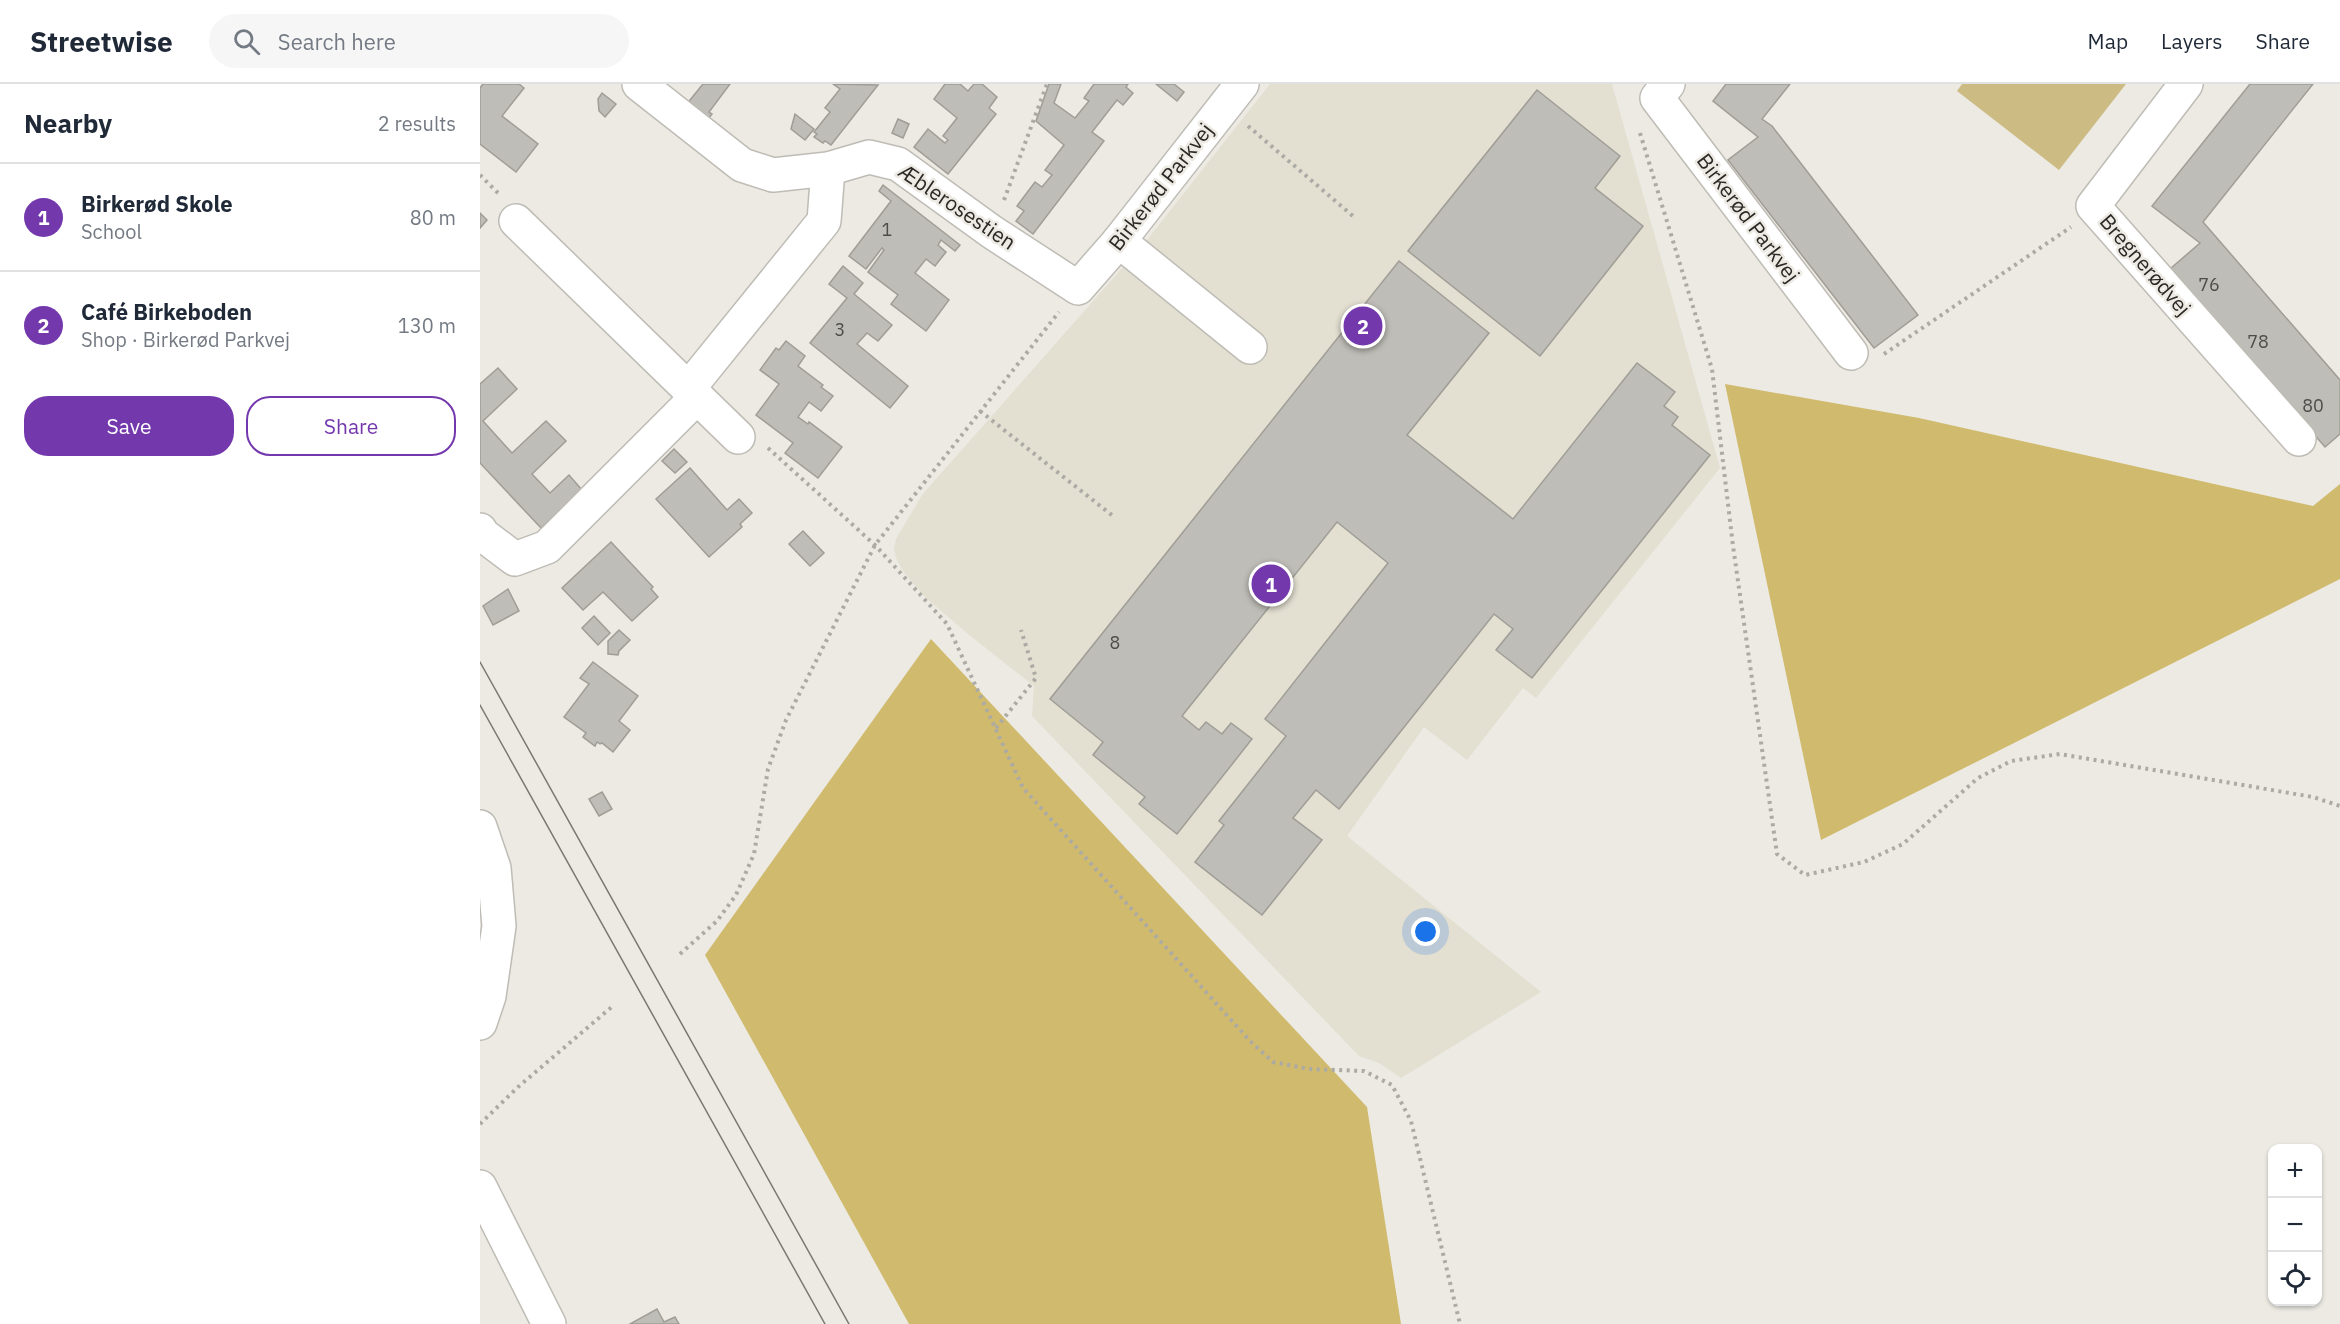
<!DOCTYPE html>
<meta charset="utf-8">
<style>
:root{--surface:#fff;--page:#f6f6f7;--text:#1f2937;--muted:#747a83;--line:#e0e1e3;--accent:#7438ad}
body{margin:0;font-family:"IBM Plex Sans",sans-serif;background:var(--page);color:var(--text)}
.controls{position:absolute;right:18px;bottom:18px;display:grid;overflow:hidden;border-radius:12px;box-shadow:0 2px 4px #0004}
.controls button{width:54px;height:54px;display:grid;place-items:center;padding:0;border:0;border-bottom:2px solid var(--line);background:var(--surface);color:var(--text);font:30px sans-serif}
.you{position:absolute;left:946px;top:848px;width:21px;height:21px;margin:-15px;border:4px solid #fff;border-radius:50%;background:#1a73e8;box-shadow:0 0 0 9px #1a73e833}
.badge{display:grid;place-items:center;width:39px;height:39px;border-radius:50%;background:var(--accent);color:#fff;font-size:20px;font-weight:700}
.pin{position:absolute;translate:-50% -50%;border:3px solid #fff;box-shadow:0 2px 6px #0006}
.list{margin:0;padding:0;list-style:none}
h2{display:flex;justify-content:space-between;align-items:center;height:78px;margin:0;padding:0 24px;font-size:26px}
h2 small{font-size:20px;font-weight:400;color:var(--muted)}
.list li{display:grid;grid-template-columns:39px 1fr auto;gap:18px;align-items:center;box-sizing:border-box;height:108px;padding:0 24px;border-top:2px solid var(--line)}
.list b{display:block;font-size:22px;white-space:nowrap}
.list p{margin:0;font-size:20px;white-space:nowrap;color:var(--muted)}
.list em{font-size:20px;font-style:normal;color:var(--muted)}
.actions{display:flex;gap:12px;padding:18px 24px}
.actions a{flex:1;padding:14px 0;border:2px solid var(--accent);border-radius:24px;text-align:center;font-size:21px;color:var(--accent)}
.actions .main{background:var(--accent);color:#fff}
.icon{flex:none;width:33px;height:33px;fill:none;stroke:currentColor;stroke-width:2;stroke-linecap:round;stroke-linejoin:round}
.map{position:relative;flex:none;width:1860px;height:1240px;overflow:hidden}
header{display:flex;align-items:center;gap:36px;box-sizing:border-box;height:84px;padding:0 30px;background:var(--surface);border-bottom:2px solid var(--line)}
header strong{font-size:28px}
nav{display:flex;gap:33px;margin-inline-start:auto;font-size:21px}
.search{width:420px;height:54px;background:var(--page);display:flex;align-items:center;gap:15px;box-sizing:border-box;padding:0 21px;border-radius:33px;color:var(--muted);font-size:22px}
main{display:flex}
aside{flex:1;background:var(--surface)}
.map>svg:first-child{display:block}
.built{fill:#e3dfd1}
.green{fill:#ccbb83}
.forest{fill:#d0ba6d}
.building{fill:#bfbdb7;stroke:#9f9d96;stroke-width:1.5}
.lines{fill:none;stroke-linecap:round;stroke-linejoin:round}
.minor-casing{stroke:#bebcb5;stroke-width:36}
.path{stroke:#acaaa5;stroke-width:4;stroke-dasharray:3 4.5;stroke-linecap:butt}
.minor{stroke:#fff;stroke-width:33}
.tram{stroke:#797772;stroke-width:1.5}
.labels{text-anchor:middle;stroke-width:5;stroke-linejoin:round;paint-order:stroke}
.number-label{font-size:18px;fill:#4e4d4a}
.street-label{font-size:21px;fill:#292825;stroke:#eceae3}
</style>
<header>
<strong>Streetwise</strong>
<div class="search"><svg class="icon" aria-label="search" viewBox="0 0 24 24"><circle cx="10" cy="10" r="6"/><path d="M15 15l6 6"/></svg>Search here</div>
<nav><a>Map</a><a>Layers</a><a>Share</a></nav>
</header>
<main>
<aside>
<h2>Nearby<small>2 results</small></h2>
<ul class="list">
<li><span class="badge">1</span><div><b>Birkerød Skole</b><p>School</p></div><em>80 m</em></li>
<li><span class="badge">2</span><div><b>Café Birkeboden</b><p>Shop · Birkerød Parkvej</p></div><em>130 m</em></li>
</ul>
<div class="actions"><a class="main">Save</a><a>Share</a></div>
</aside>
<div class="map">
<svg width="1860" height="1240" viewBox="0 0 1860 1240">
<rect width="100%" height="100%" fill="#eceae3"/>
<polygon class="built" points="790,0 1132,0 1240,384 1056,614 1043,604 987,676 944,643 867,752 1061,908 921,994 899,979 879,972 552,632 554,602 488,550 445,513 423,487 416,474 414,465 416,455 442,411 667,156"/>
<polygon class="green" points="1482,0 1646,0 1579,86 1477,7"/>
<g class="forest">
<polygon points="1245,300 1439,334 1833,422 1860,400 1860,495 1341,756"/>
<polygon points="451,555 887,1023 921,1240 429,1240 225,871"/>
</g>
<g class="building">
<polygon points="3,0 39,0 44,4 22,32 58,60 36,88 0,60 0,4"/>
<polygon points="223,0 250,0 229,28 232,30 226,38 206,21"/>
<polygon points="353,0 398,1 351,61 345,57 343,59 334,53 337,50 334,48 350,28 345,24 360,5"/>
<polygon points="465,0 480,0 488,7 494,0 502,0 517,13 509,24 516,30 468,90 434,63 448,45 465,59 468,56 463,52 477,34 454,15"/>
<polygon points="569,0 581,0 574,19 595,34 609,17 604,14 614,0 648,0 646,3 653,9 643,21 637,16 612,48 624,57 553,150 536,137 544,127 537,122 555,98 562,103 572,91 565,86 584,61 556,37"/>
<polygon points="676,0 694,0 704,8 697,17"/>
<polygon points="1246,0 1310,0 1282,35 1292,42 1438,231 1394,264 1248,76 1278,53 1233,17"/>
<polygon points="1770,0 1833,0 1723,138 1860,296 1860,350 1845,363 1690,185 1720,159 1672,122"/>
<polygon points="1057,6 1140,72 1115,104 1163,142 1060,272 928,167"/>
<polygon points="122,9 136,20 125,33 119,27 118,15"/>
<polygon points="315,30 334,45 325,56 311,45"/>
<polygon points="418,35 429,40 423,54 412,49"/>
<polygon points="403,101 480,161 475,167 461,156 458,161 466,168 455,182 446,175 435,189 469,216 446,247 411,220 418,211 388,188 404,166 402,164 386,185 369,172 411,117 399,107"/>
<polygon points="0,129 7,136 0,144"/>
<polygon points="919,177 1009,249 927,351 1033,435 1157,279 1195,308 1184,322 1198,333 1192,341 1230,371 1052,594 1016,566 1033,545 1014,530 859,725 836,706 813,734 842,756 782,831 715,778 744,741 739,737 806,652 785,635 908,479 857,438 702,632 719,646 726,638 742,650 751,639 772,655 697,750 659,720 665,713 613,671 623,658 570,615"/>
<polygon points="363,182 383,199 374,210 412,241 398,257 387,249 377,260 428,302 410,324 330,259 367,214 349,200"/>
<polygon points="306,257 325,272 318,282 343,301 341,303 353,312 341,327 329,318 318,333 328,340 329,338 362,363 338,394 305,369 313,359 276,331 299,300 280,286 296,264 299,266"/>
<polygon points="18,284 37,305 3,337 32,369 66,337 86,357 52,390 70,409 89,391 102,406 61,444 0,379 0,300"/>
<polygon points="194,365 207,378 195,389 182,377"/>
<polygon points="210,384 247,426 259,415 272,429 260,440 262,443 229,473 176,415"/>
<polygon points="323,447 344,469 330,482 309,460"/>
<polygon points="131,458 173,503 171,505 178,513 152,537 123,508 103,526 82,504"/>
<polygon points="28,505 39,527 13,541 3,522"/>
<polygon points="114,532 130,549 118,561 102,544"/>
<polygon points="139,546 150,556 139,567 138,571 128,570 128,557"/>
<polygon points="113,578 158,612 139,637 150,646 133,668 122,659 120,660 117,658 115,662 103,653 106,649 84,633 109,600 100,594"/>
<polygon points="122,708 132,725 119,732 109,715"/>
<polygon points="177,1225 184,1238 195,1233 199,1240 150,1240"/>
</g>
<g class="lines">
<g class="minor-casing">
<g id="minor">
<polyline points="159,0 262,81 293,91 348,85 389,73 418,80 512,148 598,204 639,157 762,0"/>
<polyline points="1188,0 1177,14 1371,269"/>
<polyline points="1706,0 1613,122 1819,355"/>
<polyline points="36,137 258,353"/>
<polyline points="639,157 770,263"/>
<polyline points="208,305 344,137 348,85"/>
<polyline points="0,446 3,451 35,475 67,463 217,313"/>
<polyline points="0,743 14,784 19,842 9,912 0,939"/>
<polyline points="0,1103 69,1240"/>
</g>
</g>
<g class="path">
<polyline points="768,42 874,133"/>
<polyline points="1160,49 1232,285 1253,462 1297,770 1325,791 1384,778 1423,760 1498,694 1531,677 1580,670 1833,713 1860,722"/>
<polyline points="0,91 20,111"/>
<polyline points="524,116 567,0"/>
<polyline points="1404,270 1591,143"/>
<polyline points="500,327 633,432"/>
<polyline points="288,364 395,461 467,540 543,704 770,957 793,978 829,985 884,987 912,1001 931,1037 980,1240"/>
<polyline points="516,644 556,594 541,546"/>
<polyline points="200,870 237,837 256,811 274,770 288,685 306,636 395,461 579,228"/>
<polyline points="0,1040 38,1003 134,921"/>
</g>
<use href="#minor" class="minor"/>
<g class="tram">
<polyline points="0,578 369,1240"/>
<polyline points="0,621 345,1240"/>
</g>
</g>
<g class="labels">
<g class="number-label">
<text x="407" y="152">1</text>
<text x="1729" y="207">76</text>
<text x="360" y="252">3</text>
<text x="1778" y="264">78</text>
<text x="1833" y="328">80</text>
<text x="635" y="565">8</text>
</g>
<g class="street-label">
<text transform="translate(681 103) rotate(-52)" y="7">Birkerød Parkvej</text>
<text transform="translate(477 123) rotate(34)" y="7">Æblerosestien</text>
<text transform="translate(1268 134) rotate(53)" y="7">Birkerød Parkvej</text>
<text transform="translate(1665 181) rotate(49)" y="7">Bregnerødvej</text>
</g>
</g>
</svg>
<div class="controls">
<button>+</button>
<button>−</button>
<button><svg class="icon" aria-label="locate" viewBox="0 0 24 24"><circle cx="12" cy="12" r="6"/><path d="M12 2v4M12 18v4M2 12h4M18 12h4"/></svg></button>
</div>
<div class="you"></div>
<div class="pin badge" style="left:791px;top:500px">1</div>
<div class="pin badge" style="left:883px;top:242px">2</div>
</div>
</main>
